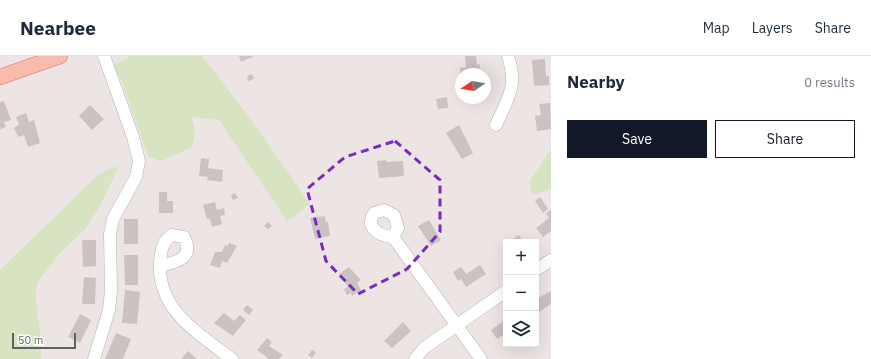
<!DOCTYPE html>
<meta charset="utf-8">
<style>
:root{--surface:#fff;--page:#f6f6f7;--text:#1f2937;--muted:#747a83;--line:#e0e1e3;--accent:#111827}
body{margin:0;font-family:"IBM Plex Sans",sans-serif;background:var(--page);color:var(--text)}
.controls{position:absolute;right:12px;bottom:12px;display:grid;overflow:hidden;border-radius:0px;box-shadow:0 4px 16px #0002}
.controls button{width:36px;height:36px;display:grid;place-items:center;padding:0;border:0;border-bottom:1px solid var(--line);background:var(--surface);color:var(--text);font:20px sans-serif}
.compass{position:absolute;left:455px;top:12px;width:36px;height:36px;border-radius:50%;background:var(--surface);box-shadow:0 4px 16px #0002;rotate:258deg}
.scale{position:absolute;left:12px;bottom:10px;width:64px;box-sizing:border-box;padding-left:4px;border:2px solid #5c6363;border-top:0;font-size:11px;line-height:14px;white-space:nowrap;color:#5c6363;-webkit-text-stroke:3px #fff;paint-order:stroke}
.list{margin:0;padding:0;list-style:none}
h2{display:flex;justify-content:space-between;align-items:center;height:52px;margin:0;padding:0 16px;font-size:17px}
h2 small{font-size:13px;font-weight:400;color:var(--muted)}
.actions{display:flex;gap:8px;padding:12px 16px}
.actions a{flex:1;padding:9px 0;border:1px solid var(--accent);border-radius:0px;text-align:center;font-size:14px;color:var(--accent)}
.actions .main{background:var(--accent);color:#fff}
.icon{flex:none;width:22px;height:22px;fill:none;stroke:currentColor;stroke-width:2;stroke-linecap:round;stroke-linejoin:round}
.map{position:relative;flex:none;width:551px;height:303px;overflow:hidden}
header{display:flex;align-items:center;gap:24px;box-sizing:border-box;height:56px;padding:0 20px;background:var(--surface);border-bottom:1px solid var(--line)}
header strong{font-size:19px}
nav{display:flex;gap:22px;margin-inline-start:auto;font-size:14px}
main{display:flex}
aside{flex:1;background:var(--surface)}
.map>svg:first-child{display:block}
.green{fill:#d8e3c2}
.building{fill:#cbc2c2}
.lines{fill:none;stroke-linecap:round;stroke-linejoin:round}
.minor-casing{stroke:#adb3b3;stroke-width:13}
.major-casing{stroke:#e86a62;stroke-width:16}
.minor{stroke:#fff;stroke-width:12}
.major{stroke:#fabbad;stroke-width:15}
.marked{fill:none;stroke:#7b2cbf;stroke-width:3;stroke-dasharray:8 5;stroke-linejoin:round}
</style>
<header>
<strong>Nearbee</strong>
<nav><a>Map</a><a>Layers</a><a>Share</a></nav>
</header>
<main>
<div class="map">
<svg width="551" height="303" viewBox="0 0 551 303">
<rect width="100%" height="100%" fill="#ede5e4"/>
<g class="green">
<path d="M131,0H202L247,58L310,148L287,165L219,64L191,61C196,73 196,78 192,91L161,105L148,100L123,28L113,9Z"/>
<polygon points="551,93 551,133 536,138 531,136 529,126"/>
<polygon points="113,111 118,112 100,150 85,173 60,197 38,226 35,239 40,275 41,303 0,303 0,214 97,120"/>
</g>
<g class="building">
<polygon points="239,0 254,0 241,6"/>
<polygon points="465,0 476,0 477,9 480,8 479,18 460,18 460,12 466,11"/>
<polygon points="545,3 546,20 549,20 549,29 534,30 532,4"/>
<polygon points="252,18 254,23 248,25 247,20"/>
<polygon points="447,41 448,52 438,53 436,43"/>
<polygon points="4,45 11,64 4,66 6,71 0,73 0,46"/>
<polygon points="550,47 551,73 537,75 535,60 541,59 539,48"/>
<polygon points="90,49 104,63 92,74 79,60"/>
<polygon points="26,57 29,66 34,64 40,87 28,91 24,79 18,81 14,72 19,68 16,61"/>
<polygon points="459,69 473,97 462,103 446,77"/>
<polygon points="201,102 209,103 208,112 223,114 222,126 207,124 208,121 199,120"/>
<polygon points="386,104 386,106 403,105 404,120 379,122 377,105"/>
<polygon points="159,136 167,136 167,145 173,145 173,157 159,157"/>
<polygon points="235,137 238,142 233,144 231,139"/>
<polygon points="540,141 548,153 543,157 535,145"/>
<polygon points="215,146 217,154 224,152 225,159 220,160 222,168 212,171 210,163 207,163 203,149"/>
<polygon points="551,154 551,175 543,181 536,172 549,162 546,157"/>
<polygon points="325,160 326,166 328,166 330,180 315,183 310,162"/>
<rect x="124" y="163" width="14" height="25"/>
<polygon points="429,164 441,184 431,190 418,170"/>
<polygon points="268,166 272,170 268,173 264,170"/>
<polygon points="519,179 523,186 508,186"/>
<polygon points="82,184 96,184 96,210 83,211"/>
<polygon points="229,187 237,190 227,207 222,205 220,212 210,209 215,196 222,196 225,189 228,190"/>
<polygon points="124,199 138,199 138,229 125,229"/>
<polygon points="480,209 486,218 466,231 461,223 458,225 453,216 461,211 466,218"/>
<polygon points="349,211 361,224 357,227 361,234 352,240 351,237 347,239 344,233 348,231 339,218"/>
<polygon points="84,221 96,222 95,248 82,248"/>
<polygon points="125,234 140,236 137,268 122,267"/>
<polygon points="551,235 551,248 536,258 536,243"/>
<polygon points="247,249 253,254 249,259 243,254"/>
<polygon points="224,257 234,265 240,259 246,264 233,280 214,267"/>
<polygon points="80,258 91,264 80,287 68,281"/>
<polygon points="506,263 506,277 497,283 491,274"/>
<polygon points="403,266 411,275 392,292 384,285"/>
<polygon points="116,277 131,283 123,303 105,303"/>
<polygon points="267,282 272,286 269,290 283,299 279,303 269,303 257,294"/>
<polygon points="312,294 316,296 312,302 308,299"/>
<polygon points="188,295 197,303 181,303"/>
</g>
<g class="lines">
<g class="minor-casing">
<g id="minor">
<path d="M496,69C508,42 518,30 508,0"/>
<path d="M393,181L398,172L394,159L384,154L374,157C364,172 380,180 393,181L481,303"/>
<path d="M160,210C176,206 195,203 184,181L172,179C162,186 161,195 160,206C157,254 198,277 232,303"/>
<polyline points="536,214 551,204"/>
<polyline points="94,303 109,254 111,235 110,178 113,163 136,121 139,105 133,81 104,0"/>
<polyline points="415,303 424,292 506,235"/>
</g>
</g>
<g class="major-casing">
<polyline id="major" points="0,21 60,0"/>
</g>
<use href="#minor" class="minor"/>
<use href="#major" class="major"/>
</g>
<path class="marked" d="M395,85L440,124V176L407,213L358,238L326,205L307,133L345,101Z"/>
</svg>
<div class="controls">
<button>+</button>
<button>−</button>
<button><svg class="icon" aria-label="layers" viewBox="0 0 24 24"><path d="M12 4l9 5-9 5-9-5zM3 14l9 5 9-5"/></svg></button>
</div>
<svg class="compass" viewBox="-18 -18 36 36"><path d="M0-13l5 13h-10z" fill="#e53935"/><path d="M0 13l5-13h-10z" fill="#747a83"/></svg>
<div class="scale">50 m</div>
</div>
<aside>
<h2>Nearby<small>0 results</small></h2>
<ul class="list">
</ul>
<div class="actions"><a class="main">Save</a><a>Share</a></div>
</aside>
</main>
